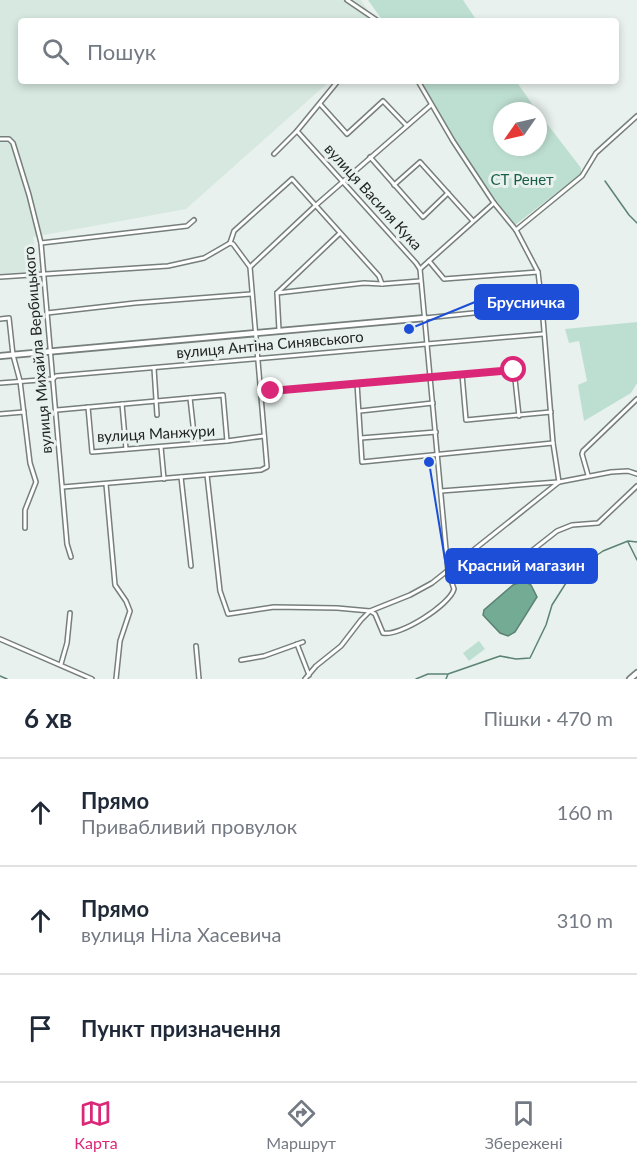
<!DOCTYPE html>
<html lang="uk">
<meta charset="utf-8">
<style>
:root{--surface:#fff;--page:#f2f2f3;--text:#1f2937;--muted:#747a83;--line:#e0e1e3;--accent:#db2777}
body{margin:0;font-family:Lato,sans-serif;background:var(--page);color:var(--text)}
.compass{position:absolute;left:493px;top:102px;width:54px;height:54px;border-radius:50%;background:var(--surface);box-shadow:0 3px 9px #0003;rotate:236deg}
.stop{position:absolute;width:18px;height:18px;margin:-14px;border:4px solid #db2777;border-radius:50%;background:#fff}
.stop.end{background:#db2777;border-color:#fff;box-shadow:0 2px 6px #0008}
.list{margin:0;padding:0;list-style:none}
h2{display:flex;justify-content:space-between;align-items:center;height:78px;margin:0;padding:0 24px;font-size:26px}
h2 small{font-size:20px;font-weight:400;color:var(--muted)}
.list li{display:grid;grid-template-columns:39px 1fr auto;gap:18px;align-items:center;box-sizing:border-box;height:108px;padding:0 24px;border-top:2px solid var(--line)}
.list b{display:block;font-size:22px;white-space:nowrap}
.list p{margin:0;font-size:20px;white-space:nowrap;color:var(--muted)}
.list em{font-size:20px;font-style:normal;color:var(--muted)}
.icon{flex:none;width:33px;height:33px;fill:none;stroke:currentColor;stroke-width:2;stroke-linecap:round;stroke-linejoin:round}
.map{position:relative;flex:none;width:637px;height:679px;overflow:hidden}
.search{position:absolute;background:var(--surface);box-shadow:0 3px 9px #0003;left:18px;right:18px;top:18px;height:66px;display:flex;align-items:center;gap:15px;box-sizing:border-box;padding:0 21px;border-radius:6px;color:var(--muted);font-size:22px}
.sheet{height:402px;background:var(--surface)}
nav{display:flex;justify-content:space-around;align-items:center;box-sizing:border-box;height:84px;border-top:2px solid var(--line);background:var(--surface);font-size:16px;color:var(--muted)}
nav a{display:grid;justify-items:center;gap:3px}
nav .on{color:var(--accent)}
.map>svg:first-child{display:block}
.built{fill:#d6e8e0}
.green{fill:#bddfd1}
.water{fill:#73ab95;stroke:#5a8373;stroke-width:1.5}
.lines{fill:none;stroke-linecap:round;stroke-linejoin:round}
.stream{stroke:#5a8373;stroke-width:1.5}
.street-casing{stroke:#767f7b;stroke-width:6}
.secondary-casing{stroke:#767f7b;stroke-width:8}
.street{stroke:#fff;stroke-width:3}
.secondary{stroke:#fff;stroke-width:4.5}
.route{stroke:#db2777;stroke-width:8}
.labels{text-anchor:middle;stroke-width:6;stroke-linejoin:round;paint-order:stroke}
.park-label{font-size:15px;fill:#185e48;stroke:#e8f1ed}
.street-label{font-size:15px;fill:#212523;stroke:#e8f1ed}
.leader{fill:none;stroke:#1d4ed8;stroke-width:2}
.callout-dot{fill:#1d4ed8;stroke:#e8f1ed;stroke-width:2}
.callout{fill:#1d4ed8;stroke:#1d4ed8;stroke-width:2}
.callout-label{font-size:16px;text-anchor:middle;font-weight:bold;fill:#fff}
</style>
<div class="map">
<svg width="637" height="679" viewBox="0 0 637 679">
<rect width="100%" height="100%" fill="#e8f1ed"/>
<polygon class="built" points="0,0 361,0 375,21 21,21 21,81 330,81 186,209 33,237 40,271 0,274"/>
<g class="green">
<polygon points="368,0 463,0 477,21 383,21"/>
<path d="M420,81H516L537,111H502V147H538V112L581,168V174L515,225C479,180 449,131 420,81Z"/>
<polygon points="637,322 637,383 631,393 584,421 578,385 587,381 579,341 569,343 565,329"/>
<polygon points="479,641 485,649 469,661 463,653"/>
</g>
<polygon class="water" points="524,581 531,585 537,597 515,632 508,636 500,633 483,615 484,610 513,585"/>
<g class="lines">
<g class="stream">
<polyline points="605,181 629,215 637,223"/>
<polyline points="628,542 637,560"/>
<polyline points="0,676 7,679"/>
<polyline points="416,679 428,674 447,674"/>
<polyline points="446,679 448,674 500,656 516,659 530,658 546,625 552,605 573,572 603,551 628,541 637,542"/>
</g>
<g class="street-casing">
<g id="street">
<polyline points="347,0 378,21"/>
<polyline points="418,81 453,141 494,203 516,230 538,272 542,306 553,443 559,482"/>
<polyline points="320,104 347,134 383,101 406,125"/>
<path d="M297,131L416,263L420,269L448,571L454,589C450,605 399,637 383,633L375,614L370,611L361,620L341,646L316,666L305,679"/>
<polyline points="0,139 9,139 13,143 29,195 41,243 67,544 71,557"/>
<polyline points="274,154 297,131 338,81"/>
<polyline points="370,157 423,217 448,193"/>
<polyline points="394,185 420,162 473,221"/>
<polyline points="516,230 582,176 596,153 637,116"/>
<polyline points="41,243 187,226 194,220"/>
<polyline points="230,243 234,231 292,179 379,276 382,284"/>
<polyline points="429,261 444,279 538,272"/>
<polyline points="250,267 315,206 431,105"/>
<polyline points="420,269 494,203"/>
<polyline points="0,277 168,266 204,258 230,243"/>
<polyline points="277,293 364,283 382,284 420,281"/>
<polyline points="47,313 135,303 251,294"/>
<polyline points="425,318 542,306"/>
<polyline points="0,319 9,318 13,355 20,381 30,463 36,482 25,510 25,528"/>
<polyline points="279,330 277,293 339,234"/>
<polyline points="154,368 157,415"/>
<polyline points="462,374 466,420 551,412"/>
<polyline points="0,383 53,379 56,376 543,334"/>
<polyline points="357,383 362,462 553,443"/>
<polyline points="261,392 514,370 519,416"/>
<polyline points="190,398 195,443"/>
<polyline points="122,404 126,449"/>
<polyline points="88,407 92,452 227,441 264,436"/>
<polyline points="57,410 223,395 227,441"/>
<polyline points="360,411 433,403"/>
<polyline points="0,414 24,412"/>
<polyline points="361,438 436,432"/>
<polyline points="161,447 164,479"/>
<polyline points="207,475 220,591 228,614 274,607 337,608 370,611 410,595 432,583 559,482 611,472 628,471 637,474"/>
<polyline points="588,475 582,454 583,451 637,399"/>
<polyline points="181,477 191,566"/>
<polyline points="106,484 115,585 126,601 130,611 120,641 116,679"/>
<polyline points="63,487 261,470 267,467 250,267 233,244 230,243"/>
<polyline points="441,491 558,482"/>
<polyline points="514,573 529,553 557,531 572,525 598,523 637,486"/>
<polyline points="0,639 92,679"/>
<polyline points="297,644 309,675"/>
<polyline points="196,646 199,679"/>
<polyline points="241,660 264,656 303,642"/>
<polyline points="61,664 67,643 70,613"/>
</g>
</g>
<g class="secondary-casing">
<g id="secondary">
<polyline points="0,356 425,318"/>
<polyline points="630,679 637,673"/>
</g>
</g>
<use href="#street" class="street"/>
<use href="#secondary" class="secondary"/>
</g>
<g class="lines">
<polyline class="route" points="271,391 514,370"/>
</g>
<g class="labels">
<g class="park-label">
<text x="522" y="185">СТ Ренет</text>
</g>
<g class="street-label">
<text transform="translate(373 197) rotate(48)" y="5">вулиця Василя Кука</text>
<text transform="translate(270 345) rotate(-5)" y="5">вулиця Антіна Синявського</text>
<text transform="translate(38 350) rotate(-95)" y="5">вулиця Михайла Вербицького</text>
<text transform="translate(156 434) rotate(-3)" y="5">вулиця Манжури</text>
</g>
</g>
<path class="leader" d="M409 329L475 302M429 462L446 566"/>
<g class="callout-dot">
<circle cx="409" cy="329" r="6"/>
<circle cx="429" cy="462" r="6"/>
</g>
<g class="callout">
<rect x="475" y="285" width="103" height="34" rx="6"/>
<rect x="446" y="549" width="151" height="34" rx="6"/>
</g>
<g class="callout-label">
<text x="526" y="308">Брусничка</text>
<text x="521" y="571">Красний магазин</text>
</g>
</svg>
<svg class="compass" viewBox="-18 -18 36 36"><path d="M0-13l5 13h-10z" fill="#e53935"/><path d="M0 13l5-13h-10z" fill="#747a83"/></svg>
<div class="stop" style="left:514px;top:370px"></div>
<div class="stop end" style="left:271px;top:391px"></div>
<div class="search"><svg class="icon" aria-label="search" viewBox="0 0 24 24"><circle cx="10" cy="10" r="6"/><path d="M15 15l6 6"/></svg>Пошук</div>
</div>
<section class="sheet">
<h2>6 хв<small>Пішки · 470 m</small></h2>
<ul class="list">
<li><svg class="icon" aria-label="ahead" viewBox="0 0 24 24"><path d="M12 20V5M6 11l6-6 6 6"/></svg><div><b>Прямо</b><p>Привабливий провулок</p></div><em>160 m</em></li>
<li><svg class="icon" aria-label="ahead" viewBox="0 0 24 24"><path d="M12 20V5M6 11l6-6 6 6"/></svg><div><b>Прямо</b><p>вулиця Ніла Хасевича</p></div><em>310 m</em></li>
<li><svg class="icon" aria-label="arrive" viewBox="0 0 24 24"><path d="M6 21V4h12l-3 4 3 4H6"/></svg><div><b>Пункт призначення</b></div></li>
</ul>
</section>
<nav>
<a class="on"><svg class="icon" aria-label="map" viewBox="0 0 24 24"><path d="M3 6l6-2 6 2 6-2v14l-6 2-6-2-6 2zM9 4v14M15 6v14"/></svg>Карта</a>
<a><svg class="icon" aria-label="directions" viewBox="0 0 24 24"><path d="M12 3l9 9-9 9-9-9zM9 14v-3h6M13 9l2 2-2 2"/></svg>Маршрут</a>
<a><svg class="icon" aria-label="saved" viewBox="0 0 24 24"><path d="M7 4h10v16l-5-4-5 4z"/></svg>Збережені</a>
</nav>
